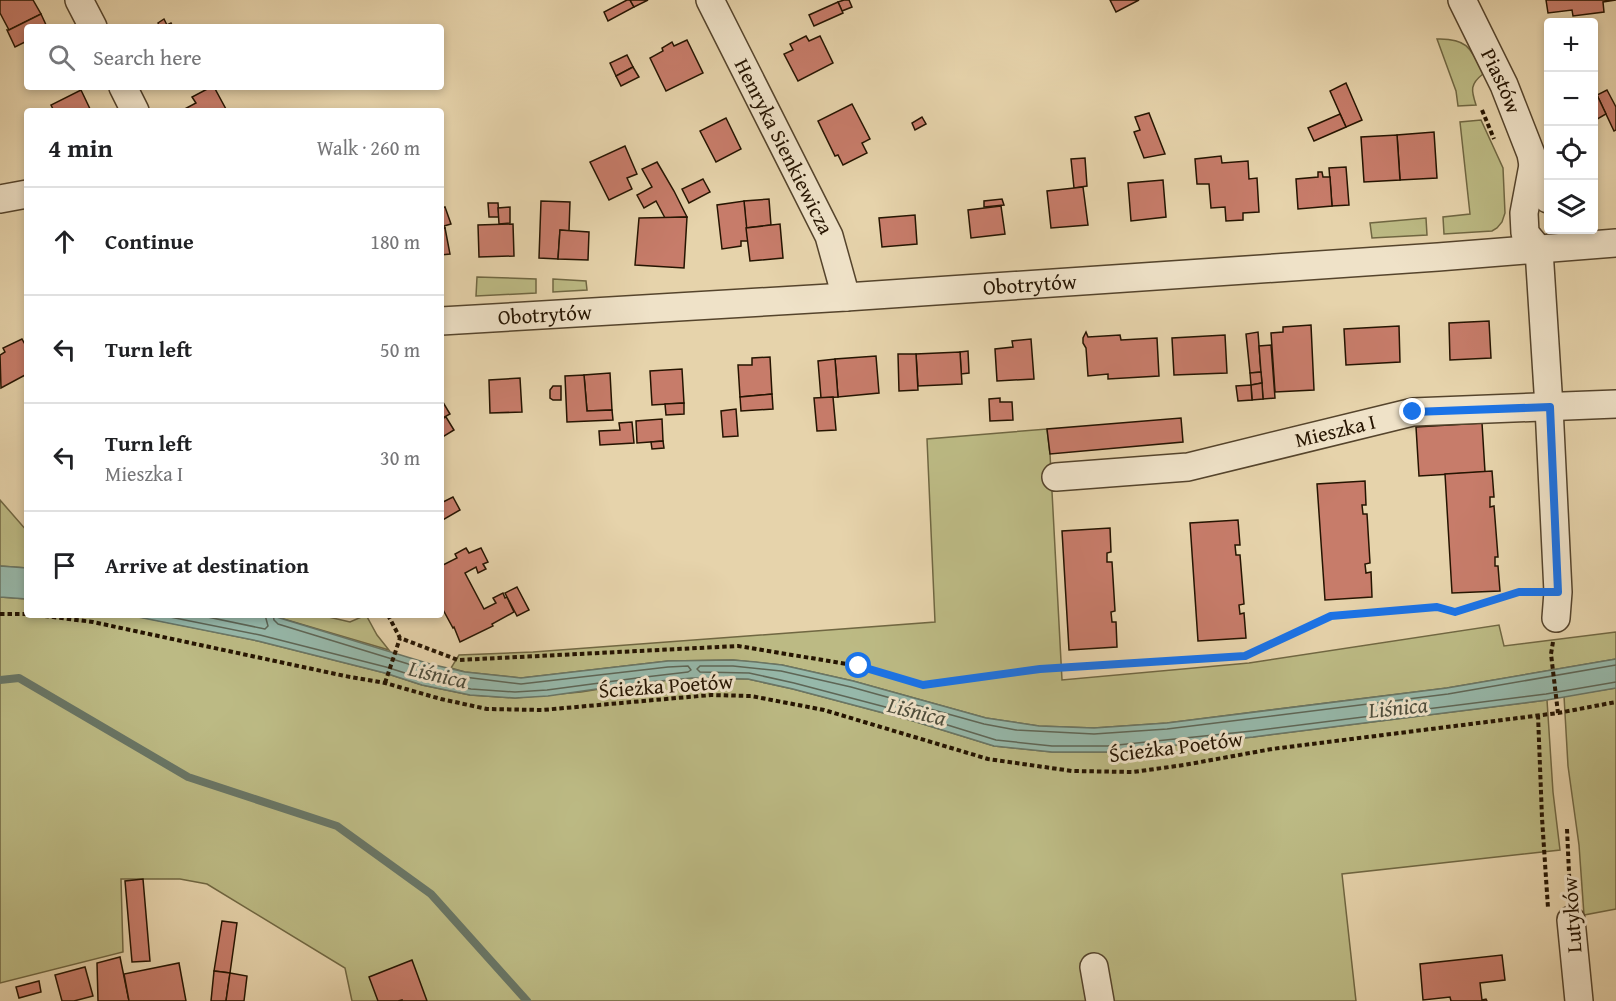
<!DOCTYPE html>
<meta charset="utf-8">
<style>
:root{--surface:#fff;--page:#f2f2f2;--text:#202124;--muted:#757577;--line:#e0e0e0}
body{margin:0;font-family:"Gentium Book Plus",serif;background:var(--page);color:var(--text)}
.controls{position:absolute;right:18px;top:18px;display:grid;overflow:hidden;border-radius:6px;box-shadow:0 3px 9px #0003}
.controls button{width:54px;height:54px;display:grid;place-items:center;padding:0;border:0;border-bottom:2px solid var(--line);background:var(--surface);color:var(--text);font:30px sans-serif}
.stop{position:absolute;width:18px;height:18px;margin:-14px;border:4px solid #1a73e8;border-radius:50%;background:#fff}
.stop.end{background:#1a73e8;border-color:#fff;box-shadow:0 2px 6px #0008}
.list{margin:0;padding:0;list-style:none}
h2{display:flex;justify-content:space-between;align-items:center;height:78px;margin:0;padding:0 24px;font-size:26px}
h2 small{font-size:20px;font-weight:400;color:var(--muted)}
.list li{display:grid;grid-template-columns:39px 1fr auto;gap:18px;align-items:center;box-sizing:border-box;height:108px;padding:0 24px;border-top:2px solid var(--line)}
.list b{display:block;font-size:22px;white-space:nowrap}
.list p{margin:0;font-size:20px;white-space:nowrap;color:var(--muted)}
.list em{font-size:20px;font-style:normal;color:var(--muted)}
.icon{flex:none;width:33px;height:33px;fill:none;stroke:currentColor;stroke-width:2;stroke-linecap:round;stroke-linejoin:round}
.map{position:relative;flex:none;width:1616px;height:1001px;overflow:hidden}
.search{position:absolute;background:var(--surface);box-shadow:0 3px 9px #0003;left:24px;top:24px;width:420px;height:66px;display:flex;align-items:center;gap:15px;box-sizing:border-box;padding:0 21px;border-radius:6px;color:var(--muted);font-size:22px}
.panel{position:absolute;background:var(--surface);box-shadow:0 3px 9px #0003;left:24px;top:108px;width:420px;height:510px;border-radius:6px}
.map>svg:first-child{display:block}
.green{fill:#bcba84;stroke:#706742;stroke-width:1.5}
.water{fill:#96b8aa;stroke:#697666;stroke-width:1.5}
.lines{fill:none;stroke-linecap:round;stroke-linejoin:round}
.shore{stroke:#5e6656;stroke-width:1.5}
.stream{stroke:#697666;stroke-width:8}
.building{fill:#c77c6a;stroke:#251401;stroke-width:1.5}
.minor-casing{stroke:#55442c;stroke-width:30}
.path{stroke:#251401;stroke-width:4;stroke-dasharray:4.5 3;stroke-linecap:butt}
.minor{stroke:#efe2c8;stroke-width:27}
.route{stroke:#1a73e8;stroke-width:8}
.labels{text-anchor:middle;stroke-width:6;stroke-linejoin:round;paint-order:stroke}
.street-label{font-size:21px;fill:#251401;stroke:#efe2c8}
.water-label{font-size:22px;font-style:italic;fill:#4d4d3c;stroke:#efe2c8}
</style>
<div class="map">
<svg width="1616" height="1001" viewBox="0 0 1616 1001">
<rect width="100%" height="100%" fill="#e6d3ab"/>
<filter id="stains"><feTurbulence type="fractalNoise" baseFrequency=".00333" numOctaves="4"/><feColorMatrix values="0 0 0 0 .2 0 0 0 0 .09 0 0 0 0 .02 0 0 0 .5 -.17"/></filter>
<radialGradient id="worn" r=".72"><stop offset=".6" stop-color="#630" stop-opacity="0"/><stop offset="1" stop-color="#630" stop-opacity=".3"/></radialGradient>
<g class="green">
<path d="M1437,39C1468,38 1471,49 1483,74C1470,84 1471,90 1476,105L1458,106L1456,91Z"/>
<polygon points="1481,120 1503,168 1505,213 1502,222 1497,228 1492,231 1444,234 1443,217 1470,214 1460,122"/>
<polygon points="1426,218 1427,235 1372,238 1370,223"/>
<polygon points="477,277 536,279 536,293 476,296"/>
<polygon points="553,279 586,281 587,290 553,292"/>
<polygon points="1047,429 1050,454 1062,680 1249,663 1499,625 1504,646 1616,632 1616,659 1447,688 1167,723 1094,728 1039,726 986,718 853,681 782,665 733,660 668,661 521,678 465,672 451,668 459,655 533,652 935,622 927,439"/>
<polygon points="0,500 27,531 27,568 0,566"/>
<polygon points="0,597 27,599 27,615 128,615 146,618 258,641 385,673 422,685 470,695 515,698 581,692 638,683 692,678 748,679 793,689 910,720 994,746 1052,752 1108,752 1253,737 1547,700 1553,792 1560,850 1342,874 1356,1001 352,1001 345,968 207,884 180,879 121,879 123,952 0,983"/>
<polygon points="270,615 320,615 350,622 366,615 377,635 389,650"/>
<polygon points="1616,688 1616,909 1584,915 1579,845 1568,766 1564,696"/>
</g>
<g class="water">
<polygon points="0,566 27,568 27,599 0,597"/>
<polygon points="128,615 270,615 430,664 465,672 521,678 668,661 733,660 756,662 782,665 853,681 986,718 1039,726 1094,728 1167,723 1447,688 1616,659 1616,688 1547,700 1253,737 1108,752 1052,752 994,746 910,720 793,689 748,679 692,678 638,683 548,696 515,698 470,695 422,685 385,673 258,641"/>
</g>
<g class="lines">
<g class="shore">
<polyline points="160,615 260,635 386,667 424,679 471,689 515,692 547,690 637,678 688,672 691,670 688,666 668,667 521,684 464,677 428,670 278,624 274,620 273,615"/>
<polyline points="198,615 265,629 268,626 265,615"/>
<polyline points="1616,665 1448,694 1167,729 1094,734 1016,730 984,724 851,687 781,671 733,666 700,666 697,669 700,672 749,673 794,683 912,714 996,740 1052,746 1108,746 1252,731 1546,694 1616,682"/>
</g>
<polyline class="stream" points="0,680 19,678 188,777 337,826 431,894 527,1001"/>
</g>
<g class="building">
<polygon points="0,0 33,0 41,14 9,30 0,13"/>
<polygon points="627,0 630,0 634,7 608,21 604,12"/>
<polygon points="630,0 648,0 634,7"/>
<polygon points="844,0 849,0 852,7 842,11 838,2"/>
<polygon points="1110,0 1139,0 1116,12"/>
<polygon points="1546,0 1616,0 1603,2 1604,12 1573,16 1572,10 1548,13"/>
<polygon points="838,2 843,13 814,26 809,15"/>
<polygon points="41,14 47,27 27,27 27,41 15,47 7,30 9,30"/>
<polygon points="164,19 167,25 171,23 173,27 160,27 158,23"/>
<polygon points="806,36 809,41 820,36 833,63 798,81 784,54 793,50 790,44"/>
<polygon points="687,40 703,73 666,91 650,58 663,51 662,48 672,42 674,46"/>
<polygon points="627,55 633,67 616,76 610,63"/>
<polygon points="633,67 639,77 621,86 616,76"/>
<polygon points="1346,83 1362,120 1346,127 1330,91"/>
<polygon points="211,87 214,87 227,111 181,111 196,103 192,97"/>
<polygon points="81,90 91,111 54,111 51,105"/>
<polygon points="1607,90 1616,107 1616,130 1614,131 1597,95"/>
<polygon points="1597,95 1606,114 1594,121 1594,97"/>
<polygon points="852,104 870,139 862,143 867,153 843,165 838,155 835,156 818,121"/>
<polygon points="1149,113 1165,154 1144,158 1134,132 1140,130 1135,117"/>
<polygon points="1340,114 1346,127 1314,141 1308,128"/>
<polygon points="922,117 926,124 915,130 912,123"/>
<polygon points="726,118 741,149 716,162 700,131"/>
<polygon points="1434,132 1437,178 1400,180 1397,135"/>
<polygon points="1397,135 1400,180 1364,182 1361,137"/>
<polygon points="625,146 637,174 627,178 632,189 609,200 590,162"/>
<polygon points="1221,156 1222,163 1248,161 1249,179 1257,178 1259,212 1243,213 1243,220 1226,221 1225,207 1211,208 1209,184 1197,184 1195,159"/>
<polygon points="1085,158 1087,186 1074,188 1071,159"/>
<polygon points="657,162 674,191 687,217 665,218 656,201 644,208 637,195 652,187 642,169"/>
<polygon points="1346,167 1349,205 1332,206 1329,168"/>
<polygon points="1318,172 1322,172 1323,177 1330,177 1332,206 1298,209 1296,179 1318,177"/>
<polygon points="703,179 710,192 689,203 682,189"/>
<polygon points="1163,180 1166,217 1131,221 1128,183"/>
<polygon points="1083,187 1088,225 1051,228 1047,191"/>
<polygon points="769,199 771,225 746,228 744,201"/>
<polygon points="1002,199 1004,205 984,207 984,201"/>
<polygon points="541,201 570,202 569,231 560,230 558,259 539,258"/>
<polygon points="744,201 748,241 741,241 741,246 722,249 717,205"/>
<polygon points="488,203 498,203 499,217 489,217"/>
<polygon points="1001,206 1005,234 971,238 968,210"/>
<polygon points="445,207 451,224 444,226 445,228 441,229 441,208"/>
<polygon points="510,207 510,223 499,224 498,208"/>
<polygon points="915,215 917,244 882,247 879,218"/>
<polygon points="687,217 684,268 635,265 639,218"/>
<polygon points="513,224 514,256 479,257 478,225"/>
<polygon points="780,224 783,258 750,261 746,228"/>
<polygon points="445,228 450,254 441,255 441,229"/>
<polygon points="560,230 589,232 588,260 558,259"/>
<polygon points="1489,321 1491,358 1450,360 1449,323"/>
<polygon points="1311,325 1314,390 1275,392 1271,333 1283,332 1283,327"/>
<polygon points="1399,326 1400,362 1346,365 1344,329"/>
<polygon points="1086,332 1088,337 1120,335 1121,340 1157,338 1159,376 1108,379 1108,374 1088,376 1086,348 1083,343 1083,338"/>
<polygon points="1258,332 1261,372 1250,373 1246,334"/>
<polygon points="1225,335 1227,373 1174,375 1172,338"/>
<polygon points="22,339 27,348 27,374 1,388 0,355 5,352 3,348"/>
<polygon points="1031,339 1034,379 997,381 995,349 1013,347 1012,341"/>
<polygon points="1271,345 1275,398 1263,399 1259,346"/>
<polygon points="968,351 969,373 961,374 960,352"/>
<polygon points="960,352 962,384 918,386 916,354"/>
<polygon points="898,354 916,354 918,390 899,391"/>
<polygon points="876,356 879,393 838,397 835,359"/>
<polygon points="770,357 772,394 740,397 738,365 752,365 752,358"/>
<polygon points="835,359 838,397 821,398 818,361"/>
<polygon points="682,369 684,403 652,405 650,371"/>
<polygon points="1261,372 1262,383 1251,385 1250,373"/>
<polygon points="610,373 612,410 587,411 584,375"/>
<polygon points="584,375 587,411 612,410 613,420 567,422 565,376"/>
<polygon points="520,378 522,412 490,413 489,380"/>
<polygon points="1262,383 1263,399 1252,400 1251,385"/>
<polygon points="1251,385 1252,400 1238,401 1236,386"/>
<polygon points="553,386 561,386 561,400 553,400 550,398 550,390"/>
<polygon points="772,394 773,409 741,411 740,397"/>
<polygon points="833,397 836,430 817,431 814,398"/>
<polygon points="1000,398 1000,402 1012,402 1013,420 990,421 989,399"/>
<polygon points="441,399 450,414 441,419"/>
<polygon points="684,403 684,414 666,415 665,404"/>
<polygon points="736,409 738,436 723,437 721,411"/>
<polygon points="446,417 454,430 441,438 441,419"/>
<polygon points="1181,418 1183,442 1050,454 1047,429"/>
<polygon points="662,419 663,441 637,443 636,421"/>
<polygon points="632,422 634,443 600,445 599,431 620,430 619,423"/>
<polygon points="1482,423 1485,472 1419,476 1416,427"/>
<polygon points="663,441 664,448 652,449 651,442"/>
<polygon points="1492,471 1494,497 1490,497 1490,507 1494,506 1498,557 1495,557 1495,566 1498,566 1500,591 1452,593 1445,474"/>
<polygon points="1365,481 1366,505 1362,505 1363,514 1367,514 1370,563 1365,564 1366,573 1371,572 1372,597 1325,600 1317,484"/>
<polygon points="453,497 460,510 441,521 441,503"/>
<polygon points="1238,520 1240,545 1235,545 1236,555 1240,555 1244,604 1239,605 1240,614 1244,613 1246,638 1198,641 1190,523"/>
<polygon points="1110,528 1111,552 1107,553 1107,562 1112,562 1115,611 1111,612 1112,622 1116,622 1117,647 1069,650 1062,531"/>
<polygon points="466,548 469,553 481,548 488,562 483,564 486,569 478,573 476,567 465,573 484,609 496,603 493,598 503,593 505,598 507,597 514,612 492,624 493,626 460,642 454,627 453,628 441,606 441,566 457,558 455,554"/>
<polygon points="517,587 529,610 517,616 505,593"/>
<polygon points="143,879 150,961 132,962 125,881"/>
<polygon points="222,921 237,923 230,973 214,971"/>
<polygon points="1502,955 1505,980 1480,983 1482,1000 1486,999 1487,1001 1451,1001 1450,997 1423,1000 1420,964"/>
<polygon points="120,957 129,1001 98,1001 97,963"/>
<polygon points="412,960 427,1001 402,1001 402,1000 398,1001 378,1001 369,977"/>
<polygon points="179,963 186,1001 129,1001 124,974"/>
<polygon points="85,967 93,996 74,1001 62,1001 55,975"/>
<polygon points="214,971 230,973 226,1001 211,1001"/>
<polygon points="230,973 247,976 244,1001 226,1001"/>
<polygon points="39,981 41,992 19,998 16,987"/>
</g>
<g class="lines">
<g class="minor-casing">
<g id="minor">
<polyline points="79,0 93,27"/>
<path id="s1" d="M710,0L829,236L846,297"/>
<path id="s2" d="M1462,0L1504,85L1531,154L1533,165L1548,199"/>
<polyline points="123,87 135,111"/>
<polyline points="1533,165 1524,213 1525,233 1539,250"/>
<polyline points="0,199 27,194"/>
<polyline points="1539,250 1549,407 1558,592 1556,618"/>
<path id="s3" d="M441,321L846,297L1438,257L1616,243"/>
<path id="s4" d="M1056,477L1188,467L1413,412L1616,404"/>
<polyline points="1571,920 1579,1001"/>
<polyline points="1094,967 1100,1001"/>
</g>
</g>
<g class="path">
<polyline points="1482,110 1494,139"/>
<polyline points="0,614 27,614"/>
<polyline points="37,615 93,622 345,676 385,683 441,699 487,709 542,710 711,695 751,696 824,710 988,759 1072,771 1133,772 1184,765 1272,749 1558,713 1616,702"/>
<polyline points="388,615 400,638 458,660 738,646 859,666 923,685 1056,668 1245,656 1331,616 1437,607 1455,612 1519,592 1533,593"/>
<polyline points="1553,642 1551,654 1558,713"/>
<polyline points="385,683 400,638"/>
<polyline points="1538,715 1542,818 1548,908"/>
<polyline points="1567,829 1570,895"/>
</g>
<use href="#minor" class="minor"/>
</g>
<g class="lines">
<polyline class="route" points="859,666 923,685 1040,669 1245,656 1331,616 1437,607 1455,612 1519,592 1558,592 1550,407 1413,412"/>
</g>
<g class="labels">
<g class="street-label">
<text dy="7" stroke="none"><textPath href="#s2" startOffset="90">Piastów</textPath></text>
<text dy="7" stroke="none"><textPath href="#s1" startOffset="164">Henryka Sienkiewicza</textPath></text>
<text dy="7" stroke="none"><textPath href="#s3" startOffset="590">Obotrytów</textPath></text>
<text dy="7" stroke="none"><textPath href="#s3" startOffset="104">Obotrytów</textPath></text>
<text dy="7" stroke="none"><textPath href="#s4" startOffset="284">Mieszka I</textPath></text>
<text transform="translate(666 686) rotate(-4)" y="7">Ścieżka Poetów</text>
<text transform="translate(1176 747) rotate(-7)" y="7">Ścieżka Poetów</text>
<text transform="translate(1572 915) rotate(-94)" y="7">Lutyków</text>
</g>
<g class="water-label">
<text transform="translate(438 674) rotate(13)" y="8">Liśnica</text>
<text transform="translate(1398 707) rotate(-6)" y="8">Liśnica</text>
<text transform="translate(917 711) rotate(14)" y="8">Liśnica</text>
</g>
</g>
<rect width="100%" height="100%" filter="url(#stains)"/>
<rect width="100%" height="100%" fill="url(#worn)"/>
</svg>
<div class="controls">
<button>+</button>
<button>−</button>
<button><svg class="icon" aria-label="locate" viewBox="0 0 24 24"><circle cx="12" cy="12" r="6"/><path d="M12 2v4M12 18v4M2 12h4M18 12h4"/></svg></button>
<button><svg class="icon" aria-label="layers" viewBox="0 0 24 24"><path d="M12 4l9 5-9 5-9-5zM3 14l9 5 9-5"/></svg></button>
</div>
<div class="stop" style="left:859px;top:666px"></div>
<div class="stop end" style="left:1413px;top:412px"></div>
<div class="search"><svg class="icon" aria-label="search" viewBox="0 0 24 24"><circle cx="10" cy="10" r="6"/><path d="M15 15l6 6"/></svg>Search here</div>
<section class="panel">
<h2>4 min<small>Walk · 260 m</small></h2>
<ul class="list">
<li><svg class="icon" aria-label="ahead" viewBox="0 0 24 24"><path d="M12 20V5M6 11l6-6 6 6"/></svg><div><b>Continue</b></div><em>180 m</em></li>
<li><svg class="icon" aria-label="left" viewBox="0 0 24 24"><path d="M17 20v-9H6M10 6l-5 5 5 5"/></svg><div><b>Turn left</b></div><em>50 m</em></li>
<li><svg class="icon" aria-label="left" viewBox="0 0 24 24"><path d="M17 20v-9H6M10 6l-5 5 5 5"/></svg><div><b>Turn left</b><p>Mieszka I</p></div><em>30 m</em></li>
<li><svg class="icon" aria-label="arrive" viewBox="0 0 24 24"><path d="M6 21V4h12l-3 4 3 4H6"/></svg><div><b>Arrive at destination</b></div></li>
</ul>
</section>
</div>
